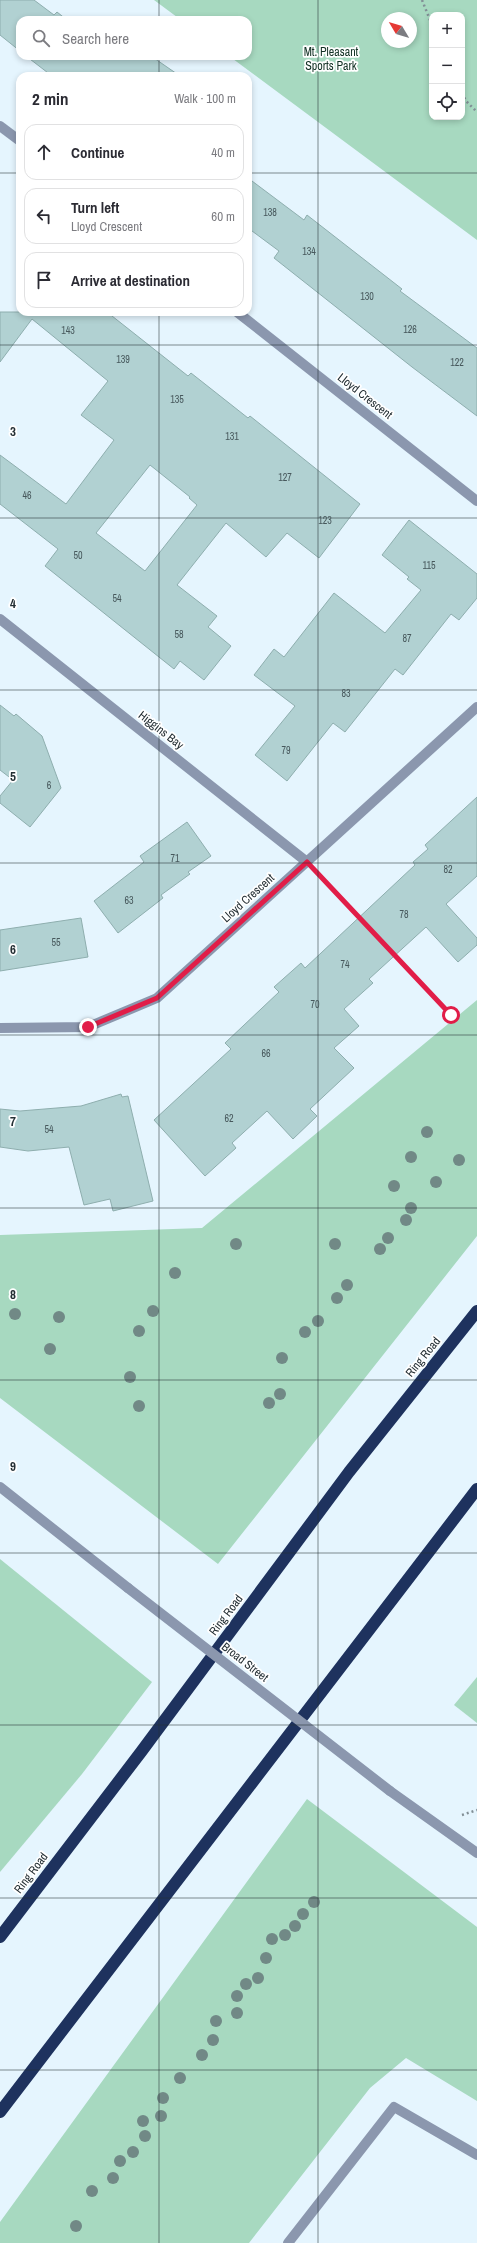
<!DOCTYPE html>
<meta charset="utf-8">
<style>
:root{--surface:#fff;--page:#f7f7f7;--text:#2b2b33;--muted:#7c7c81;--line:#e1e1e2}
body{margin:0;font-family:"Archivo Narrow",sans-serif;background:var(--page);color:var(--text)}
.controls{position:absolute;right:12px;top:12px;display:grid;overflow:hidden;border-radius:8px;box-shadow:0 2px 6px #0003}
.controls button{width:36px;height:36px;display:grid;place-items:center;padding:0;border:0;border-bottom:1px solid var(--line);background:var(--surface);color:var(--text);font:20px sans-serif}
.compass{position:absolute;left:381px;top:12px;width:36px;height:36px;border-radius:50%;background:var(--surface);box-shadow:0 2px 6px #0003;rotate:308deg}
.stop{position:absolute;width:12px;height:12px;margin:-9px;border:3px solid #e11d48;border-radius:50%;background:#fff}
.stop.end{background:#e11d48;border-color:#fff;box-shadow:0 1px 4px #0008}
.list{margin:0;padding:0;list-style:none}
h2{display:flex;justify-content:space-between;align-items:center;height:52px;margin:0;padding:0 16px;font-size:17px}
h2 small{font-size:13px;font-weight:400;color:var(--muted)}
.list li{display:grid;grid-template-columns:26px 1fr auto;gap:12px;align-items:center;box-sizing:border-box;height:56px;margin:0 8px 8px;padding:0 8px;border:1px solid var(--line);border-radius:12px}
.list b{display:block;font-size:15px;white-space:nowrap}
.list p{margin:0;font-size:13px;white-space:nowrap;color:var(--muted)}
.list em{font-size:13px;font-style:normal;color:var(--muted)}
.icon{flex:none;width:22px;height:22px;fill:none;stroke:currentColor;stroke-width:2;stroke-linecap:round;stroke-linejoin:round}
.map{position:relative;flex:none;width:477px;height:2243px;overflow:hidden}
.search{position:absolute;background:var(--surface);box-shadow:0 2px 6px #0003;left:16px;top:16px;width:236px;height:44px;display:flex;align-items:center;gap:10px;box-sizing:border-box;padding:0 14px;border-radius:12px;color:var(--muted);font-size:15px}
.panel{position:absolute;background:var(--surface);box-shadow:0 2px 6px #0003;left:16px;top:72px;width:236px;height:244px;border-radius:12px}
.map>svg:first-child{display:block}
.green{fill:#a7d9c0;fill-rule:evenodd}
.building{fill:#b1d1d2;stroke:#8eaeae;fill-rule:evenodd}
.lines{fill:none;stroke-linecap:round;stroke-linejoin:round}
.path{stroke:#818e95;stroke-width:2.5;stroke-dasharray:2 3;stroke-linecap:butt}
.service{stroke:#8b97ae;stroke-width:10}
.minor{stroke:#8b97ae;stroke-width:10}
.tertiary{stroke:#8b97ae;stroke-width:10}
.motorway{stroke:#1e325e;stroke-width:12}
.tertiary-bridge{stroke:#8b97ae;stroke-width:10}
.tree{fill:#718986}
.route{stroke:#e11d48;stroke-width:5}
.grid{fill:none;stroke:#242f34;stroke-width:1;stroke-opacity:0.55}
.labels{text-anchor:middle;stroke-width:3.5;stroke-linejoin:round;paint-order:stroke}
.number-label{font-size:10px;fill:#47585c}
.park-label{font-size:12px;fill:#123124;stroke:#fff}
.street-label{font-size:12px;fill:#242f34;stroke:#fff}
.grid-label{font-size:13px;text-anchor:middle;font-weight:bold;fill:#242f34;stroke:#fff;stroke-width:3.5;stroke-linejoin:round;paint-order:stroke}
</style>
<div class="map">
<svg width="477" height="2243" viewBox="0 0 477 2243">
<rect width="100%" height="100%" fill="#e5f5fe"/>
<g class="green">
<path d="M154,0H477V240L229,56H248V20H181ZM432,15H462V117H432ZM387,18H411V42H387Z"/>
<polygon points="477,1000 477,1236 218,1564 0,1398 0,1235 202,1228"/>
<polygon points="0,1559 152,1682 82,1774 0,1872"/>
<polygon points="477,1677 477,1723 454,1705"/>
<polygon points="307,1799 477,1927 477,2101 406,2058 370,2088 249,2243 0,2243 0,2222"/>
</g>
<g class="building">
<polygon points="0,0 34,0 54,15 57,12 67,20 20,20 20,51 0,35"/>
<polygon points="26,56 151,56 180,76 52,76"/>
<polygon points="248,178 304,220 307,215 402,289 400,291 477,348 477,416 412,367 274,258 279,251 248,228"/>
<path d="M0,312H107L188,376L191,373L248,418L250,416L360,504L319,558L287,533L266,557L226,523L177,585L217,616L208,627L231,646L204,680L180,661L174,669L45,566L58,549L0,504V455L66,504L114,440L81,415L108,381L32,319L0,362ZM150,465L190,497L189,498L197,505L145,571L96,533Z"/>
<polygon points="409,520 477,574 477,598 459,620 451,614 403,675 395,669 345,732 333,723 287,781 255,755 295,706 254,675 274,649 284,657 334,593 385,633 421,590 407,579 409,577 382,555"/>
<polygon points="0,705 14,716 16,714 42,736 61,788 30,827 0,803 0,796 13,780 0,770"/>
<polygon points="477,797 477,876 446,904 477,938 477,945 458,962 426,927 369,979 373,983 344,1009 359,1026 334,1048 354,1068 310,1109 317,1116 293,1139 267,1111 232,1143 236,1148 205,1176 154,1120 231,1049 225,1043 279,992 274,987 301,963 305,968 415,865 413,862 428,849 425,845"/>
<polygon points="187,822 211,856 188,872 190,874 161,895 163,898 118,933 94,901 144,862 140,856"/>
<polygon points="81,918 88,957 0,971 0,930"/>
<polygon points="121,1094 122,1097 128,1096 153,1201 113,1211 110,1199 84,1205 69,1147 28,1151 0,1147 0,1109 20,1111 81,1106"/>
</g>
<g class="lines">
<g class="path">
<polyline points="422,0 432,25"/>
<polyline points="462,93 466,101 477,112"/>
<polyline points="321,877 451,1015"/>
<polyline points="462,1815 477,1810"/>
</g>
<polyline class="service" points="288,2243 394,2107 477,2155"/>
<g class="minor">
<polyline points="0,126 20,141"/>
<polyline points="237,312 477,501"/>
<polyline points="0,619 307,862"/>
<polyline points="0,1028 88,1027 157,998 477,707"/>
</g>
<g class="tertiary">
<polyline points="0,1487 128,1588"/>
<polyline points="390,1791 477,1853"/>
</g>
<g class="motorway">
<polyline points="0,1937 141,1752 349,1472 477,1311"/>
<polyline points="0,2112 477,1489"/>
</g>
<polyline class="tertiary-bridge" points="128,1588 390,1791"/>
</g>
<g class="tree">
<circle cx="427" cy="1132" r="6"/>
<circle cx="411" cy="1157" r="6"/>
<circle cx="459" cy="1160" r="6"/>
<circle cx="436" cy="1182" r="6"/>
<circle cx="394" cy="1186" r="6"/>
<circle cx="411" cy="1208" r="6"/>
<circle cx="406" cy="1220" r="6"/>
<circle cx="388" cy="1238" r="6"/>
<circle cx="236" cy="1244" r="6"/>
<circle cx="335" cy="1244" r="6"/>
<circle cx="380" cy="1249" r="6"/>
<circle cx="175" cy="1273" r="6"/>
<circle cx="347" cy="1285" r="6"/>
<circle cx="337" cy="1298" r="6"/>
<circle cx="153" cy="1311" r="6"/>
<circle cx="15" cy="1314" r="6"/>
<circle cx="59" cy="1317" r="6"/>
<circle cx="318" cy="1321" r="6"/>
<circle cx="139" cy="1331" r="6"/>
<circle cx="305" cy="1332" r="6"/>
<circle cx="50" cy="1349" r="6"/>
<circle cx="282" cy="1358" r="6"/>
<circle cx="130" cy="1377" r="6"/>
<circle cx="280" cy="1394" r="6"/>
<circle cx="269" cy="1403" r="6"/>
<circle cx="139" cy="1406" r="6"/>
<circle cx="314" cy="1902" r="6"/>
<circle cx="303" cy="1914" r="6"/>
<circle cx="295" cy="1926" r="6"/>
<circle cx="285" cy="1935" r="6"/>
<circle cx="272" cy="1939" r="6"/>
<circle cx="266" cy="1958" r="6"/>
<circle cx="258" cy="1978" r="6"/>
<circle cx="246" cy="1984" r="6"/>
<circle cx="237" cy="1996" r="6"/>
<circle cx="237" cy="2013" r="6"/>
<circle cx="216" cy="2021" r="6"/>
<circle cx="213" cy="2040" r="6"/>
<circle cx="202" cy="2055" r="6"/>
<circle cx="180" cy="2078" r="6"/>
<circle cx="163" cy="2098" r="6"/>
<circle cx="161" cy="2116" r="6"/>
<circle cx="143" cy="2121" r="6"/>
<circle cx="145" cy="2136" r="6"/>
<circle cx="133" cy="2152" r="6"/>
<circle cx="120" cy="2161" r="6"/>
<circle cx="113" cy="2178" r="6"/>
<circle cx="92" cy="2191" r="6"/>
<circle cx="76" cy="2226" r="6"/>
</g>
<g class="lines">
<polyline class="route" points="88,1027 157,998 307,862 451,1015"/>
</g>
<path class="grid" d="M159,0V20M318,0V2243M159,56V76M0,173H20M248,173H477M159,312V2243M0,345H477M0,518H477M0,690H477M0,863H477M0,1035H477M0,1208H477M0,1380H477M0,1553H477M0,1725H477M0,1898H477M0,2070H477"/>
<g class="labels">
<g class="number-label">
<text x="270" y="216">138</text>
<text x="309" y="255">134</text>
<text x="367" y="300">130</text>
<text x="410" y="333">126</text>
<text x="68" y="334">143</text>
<text x="123" y="363">139</text>
<text x="457" y="366">122</text>
<text x="177" y="403">135</text>
<text x="232" y="440">131</text>
<text x="285" y="481">127</text>
<text x="27" y="499">46</text>
<text x="325" y="524">123</text>
<text x="78" y="559">50</text>
<text x="429" y="569">115</text>
<text x="117" y="602">54</text>
<text x="179" y="638">58</text>
<text x="407" y="642">87</text>
<text x="346" y="697">83</text>
<text x="286" y="754">79</text>
<text x="49" y="789">6</text>
<text x="175" y="862">71</text>
<text x="448" y="873">82</text>
<text x="129" y="904">63</text>
<text x="404" y="918">78</text>
<text x="56" y="946">55</text>
<text x="345" y="968">74</text>
<text x="315" y="1008">70</text>
<text x="266" y="1057">66</text>
<text x="229" y="1122">62</text>
<text x="49" y="1133">54</text>
</g>
<g class="park-label">
<text x="331" y="56">Mt. Pleasant<tspan x="331" dy="14">Sports Park</tspan></text>
</g>
<g class="street-label">
<text transform="translate(365 396) rotate(38)" y="4">Lloyd Crescent</text>
<text transform="translate(161 730) rotate(38)" y="4">Higgins Bay</text>
<text transform="translate(248 898) rotate(-42)" y="4">Lloyd Crescent</text>
<text transform="translate(423 1357) rotate(-51)" y="4">Ring Road</text>
<text transform="translate(226 1615) rotate(-53)" y="4">Ring Road</text>
<text transform="translate(245 1662) rotate(38)" y="4">Broad Street</text>
<text transform="translate(31 1873) rotate(-53)" y="4">Ring Road</text>
</g>
</g>
<g class="grid-label">
<text x="13" y="436">3</text>
<text x="13" y="608">4</text>
<text x="13" y="781">5</text>
<text x="13" y="954">6</text>
<text x="13" y="1126">7</text>
<text x="13" y="1299">8</text>
<text x="13" y="1471">9</text>
</g>
</svg>
<div class="controls">
<button>+</button>
<button>−</button>
<button><svg class="icon" aria-label="locate" viewBox="0 0 24 24"><circle cx="12" cy="12" r="6"/><path d="M12 2v4M12 18v4M2 12h4M18 12h4"/></svg></button>
</div>
<svg class="compass" viewBox="-18 -18 36 36"><path d="M0-13l5 13h-10z" fill="#e53935"/><path d="M0 13l5-13h-10z" fill="#7c7c81"/></svg>
<div class="stop" style="left:451px;top:1015px"></div>
<div class="stop end" style="left:88px;top:1027px"></div>
<div class="search"><svg class="icon" aria-label="search" viewBox="0 0 24 24"><circle cx="10" cy="10" r="6"/><path d="M15 15l6 6"/></svg>Search here</div>
<section class="panel">
<h2>2 min<small>Walk · 100 m</small></h2>
<ul class="list">
<li><svg class="icon" aria-label="ahead" viewBox="0 0 24 24"><path d="M12 20V5M6 11l6-6 6 6"/></svg><div><b>Continue</b></div><em>40 m</em></li>
<li><svg class="icon" aria-label="left" viewBox="0 0 24 24"><path d="M17 20v-9H6M10 6l-5 5 5 5"/></svg><div><b>Turn left</b><p>Lloyd Crescent</p></div><em>60 m</em></li>
<li><svg class="icon" aria-label="arrive" viewBox="0 0 24 24"><path d="M6 21V4h12l-3 4 3 4H6"/></svg><div><b>Arrive at destination</b></div></li>
</ul>
</section>
</div>
